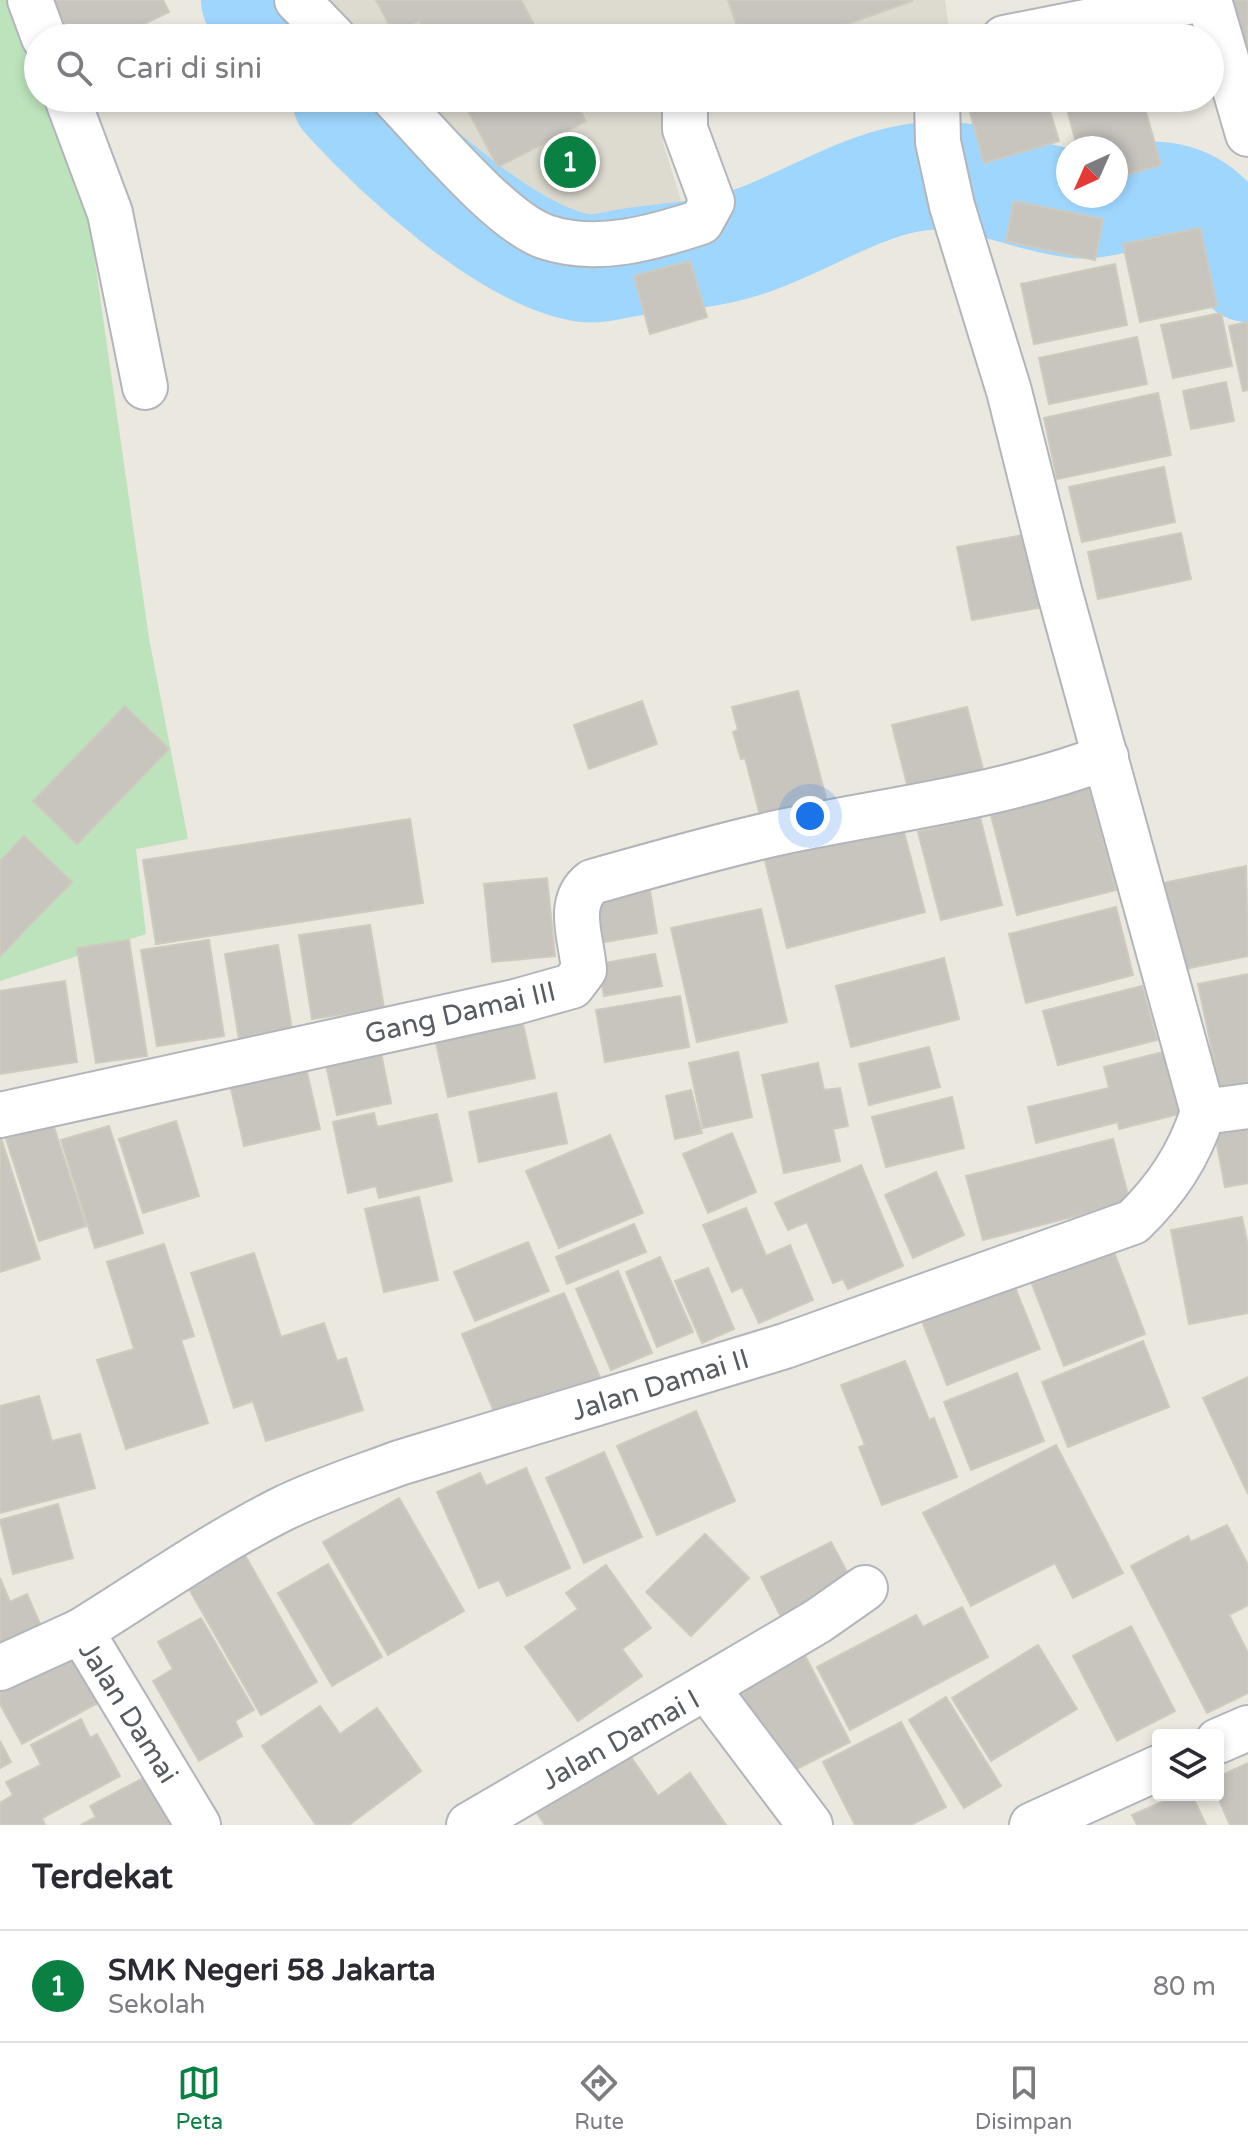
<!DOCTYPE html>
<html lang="id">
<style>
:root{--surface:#fff;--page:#f7f7f7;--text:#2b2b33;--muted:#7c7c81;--line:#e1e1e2;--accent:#0b8043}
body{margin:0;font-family:"Varela Round",sans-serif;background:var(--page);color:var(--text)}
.controls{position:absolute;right:24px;bottom:24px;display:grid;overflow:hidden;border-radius:8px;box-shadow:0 4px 12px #0003}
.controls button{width:72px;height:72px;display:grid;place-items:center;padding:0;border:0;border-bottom:2px solid var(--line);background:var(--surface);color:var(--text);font:40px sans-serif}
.compass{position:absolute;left:1056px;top:136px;width:72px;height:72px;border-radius:50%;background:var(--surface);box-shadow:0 4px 12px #0003;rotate:225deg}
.you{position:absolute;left:810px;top:816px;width:28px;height:28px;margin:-20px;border:6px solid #fff;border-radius:50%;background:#1a73e8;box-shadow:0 0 0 12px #1a73e833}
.badge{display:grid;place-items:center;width:52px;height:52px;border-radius:50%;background:var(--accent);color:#fff;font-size:26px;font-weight:700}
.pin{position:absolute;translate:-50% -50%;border:4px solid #fff;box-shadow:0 2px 8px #0006}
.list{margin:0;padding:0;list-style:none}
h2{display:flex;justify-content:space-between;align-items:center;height:104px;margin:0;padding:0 32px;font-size:34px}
h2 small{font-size:26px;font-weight:400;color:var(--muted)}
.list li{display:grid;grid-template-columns:52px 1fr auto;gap:24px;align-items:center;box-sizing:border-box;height:112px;padding:0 32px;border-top:2px solid var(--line)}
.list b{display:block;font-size:30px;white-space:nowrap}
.list p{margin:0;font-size:26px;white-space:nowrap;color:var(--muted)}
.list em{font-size:26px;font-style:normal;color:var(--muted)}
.icon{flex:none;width:44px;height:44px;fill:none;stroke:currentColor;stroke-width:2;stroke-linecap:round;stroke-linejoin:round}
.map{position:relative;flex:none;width:1248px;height:1825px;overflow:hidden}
.search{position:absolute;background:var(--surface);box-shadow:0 4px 12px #0003;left:24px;right:24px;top:24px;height:88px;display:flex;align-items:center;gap:20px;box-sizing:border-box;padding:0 28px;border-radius:44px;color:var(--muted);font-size:30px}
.sheet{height:216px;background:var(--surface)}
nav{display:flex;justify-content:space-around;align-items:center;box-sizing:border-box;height:112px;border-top:2px solid var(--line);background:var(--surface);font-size:22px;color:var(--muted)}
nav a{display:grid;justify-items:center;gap:4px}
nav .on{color:var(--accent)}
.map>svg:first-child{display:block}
.education{fill:#dddad0}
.green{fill:#bde3bc}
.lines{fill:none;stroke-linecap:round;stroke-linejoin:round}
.river{stroke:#9ed6fd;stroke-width:108}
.building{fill:#c8c5bf;stroke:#cfcabe;stroke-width:2}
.minor-casing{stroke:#b2b6ba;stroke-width:48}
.minor{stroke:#fff;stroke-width:44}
.labels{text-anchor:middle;stroke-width:6;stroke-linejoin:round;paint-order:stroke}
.street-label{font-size:28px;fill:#585c60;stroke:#fff}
</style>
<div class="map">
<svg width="1248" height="1825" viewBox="0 0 1248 1825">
<rect width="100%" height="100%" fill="#ebe8df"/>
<g class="education">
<polygon points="311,0 945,0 950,37 349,38"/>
<polygon points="409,98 674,98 663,143 685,213 584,228 533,213"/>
</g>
<polygon class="green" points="0,0 10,0 38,78 38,98 45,98 89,220 149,638 188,839 136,849 146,934 0,981"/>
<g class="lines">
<g class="river">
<polyline points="255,0 292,38"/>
<path d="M346,98C397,154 508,257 584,268C598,270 618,264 632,262C670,256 709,255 745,243C805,224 863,181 927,176C979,172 1024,198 1075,204C1091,206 1112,200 1129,197C1194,187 1212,220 1248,268"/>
</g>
</g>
<g class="building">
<polygon points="52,0 163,0 169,12 115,38 71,38"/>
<polygon points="376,0 521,0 541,38 429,38 419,21 394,34"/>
<polygon points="728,0 912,0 912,1 808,38 741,38"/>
<polygon points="1224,0 1248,0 1248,51 1239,53"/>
<polygon points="461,98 573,98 586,121 498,167"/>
<polygon points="966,98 1046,98 1059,141 984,163"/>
<polygon points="1064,98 1134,98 1137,108 1144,105 1161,165 1116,178 1116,148 1077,146"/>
<polygon points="1014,201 1103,219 1095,260 1006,241"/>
<polygon points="1200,228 1217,306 1140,322 1123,244"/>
<polygon points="690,261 707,317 650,334 634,276"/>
<polygon points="1115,264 1127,325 1034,344 1021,284"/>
<polygon points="1221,313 1232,366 1173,378 1161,325"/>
<polygon points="1248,322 1248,390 1243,391 1229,326"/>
<polygon points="1137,337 1147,384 1049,404 1039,358"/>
<polygon points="1226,382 1234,421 1191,429 1183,391"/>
<polygon points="1158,393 1171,455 1057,479 1044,418"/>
<polygon points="1164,467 1175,522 1082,542 1069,487"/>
<polygon points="1040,532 1054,605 972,620 957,547"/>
<polygon points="1181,533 1191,579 1098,599 1088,552"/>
<polygon points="798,691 827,802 761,819 745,758 741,759 733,732 738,730 732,707"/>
<polygon points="642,701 657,744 589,769 574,725"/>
<polygon points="125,706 169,749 77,844 33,801"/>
<polygon points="967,707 986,781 911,800 892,725"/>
<polygon points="1087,779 1116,890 1017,915 988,804"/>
<polygon points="899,813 925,912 787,948 762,849"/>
<polygon points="980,817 1002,905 941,920 918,832"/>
<polygon points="410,819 423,903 156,944 143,860"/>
<polygon points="24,836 72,882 0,956 0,861"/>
<polygon points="1246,866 1248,956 1180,970 1163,883"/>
<polygon points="547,878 555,956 492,962 484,884"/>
<polygon points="649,885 657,933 599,943 591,895"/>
<polygon points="1116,907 1133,975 1026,1003 1009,934"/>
<polygon points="761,909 787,1022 697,1042 671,928"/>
<polygon points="370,925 384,1008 312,1019 299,935"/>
<polygon points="129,940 147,1056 96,1063 77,948"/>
<polygon points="209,940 224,1036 157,1046 141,950"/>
<polygon points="278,945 292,1030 239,1039 225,954"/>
<polygon points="655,954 662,986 604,996 599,964"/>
<polygon points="944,958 959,1019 851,1047 836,986"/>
<polygon points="1248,974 1248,1083 1220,1088 1198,984"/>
<polygon points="65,981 77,1062 0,1074 0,991"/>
<polygon points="1142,986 1157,1040 1058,1065 1043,1011"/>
<polygon points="680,996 689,1047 605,1062 596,1010"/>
<polygon points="521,1015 535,1078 448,1097 434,1034"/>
<polygon points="929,1047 940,1087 869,1105 859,1064"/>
<polygon points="738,1052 752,1117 703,1128 689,1063"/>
<polygon points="1163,1052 1179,1114 1119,1129 1118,1122 1036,1143 1028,1107 1109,1088 1104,1067"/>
<polygon points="381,1053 391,1103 337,1115 326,1065"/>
<polygon points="304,1059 320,1129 244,1146 228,1075"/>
<polygon points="818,1063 824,1090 840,1088 848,1126 833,1129 840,1161 784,1173 762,1075"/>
<polygon points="691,1090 702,1133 675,1139 666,1096"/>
<polygon points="556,1093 567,1143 479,1162 469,1112"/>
<polygon points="952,1097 964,1148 886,1167 872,1117"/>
<polygon points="374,1113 377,1127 437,1114 452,1181 379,1198 376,1186 348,1193 333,1122"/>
<polygon points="176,1121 199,1196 143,1213 119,1139"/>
<polygon points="53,1124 86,1226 39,1241 6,1139"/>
<polygon points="109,1126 143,1233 95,1248 61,1140"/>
<polygon points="1248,1128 1248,1183 1225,1187 1215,1134"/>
<polygon points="732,1133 756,1192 708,1213 683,1154"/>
<polygon points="0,1135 40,1259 0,1272"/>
<polygon points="610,1135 643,1213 559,1248 526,1171"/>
<polygon points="1113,1139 1130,1202 983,1240 966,1176"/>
<polygon points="861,1165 903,1266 848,1289 843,1279 833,1283 807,1222 788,1230 775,1203"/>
<polygon points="936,1172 964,1235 913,1258 885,1195"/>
<polygon points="419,1197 438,1280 384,1292 365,1209"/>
<polygon points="746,1208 766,1256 790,1245 813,1300 759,1323 742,1287 732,1292 703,1225"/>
<polygon points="1242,1217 1248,1246 1248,1313 1189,1324 1171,1230"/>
<polygon points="634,1224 646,1252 567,1284 556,1257"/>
<polygon points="528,1242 549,1291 475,1321 454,1272"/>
<polygon points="164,1244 194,1336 181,1340 208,1423 126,1449 97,1360 134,1349 107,1262"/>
<polygon points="1114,1252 1145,1334 1064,1366 1032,1284"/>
<polygon points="254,1253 281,1337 324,1323 337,1361 346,1358 363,1410 266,1441 253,1401 234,1408 191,1273"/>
<polygon points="660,1257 693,1332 657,1347 626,1272"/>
<polygon points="708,1268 734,1329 702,1343 675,1281"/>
<polygon points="618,1271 652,1353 611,1370 576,1289"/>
<polygon points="1012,1280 1040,1349 947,1385 920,1316"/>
<polygon points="564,1293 602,1382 499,1424 462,1334"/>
<polygon points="1143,1341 1169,1407 1068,1447 1042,1382"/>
<polygon points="905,1361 929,1420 934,1418 957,1477 882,1505 859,1447 865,1445 841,1385"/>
<polygon points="1017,1373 1044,1441 971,1470 944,1402"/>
<polygon points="1248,1377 1248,1494 1203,1398"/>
<polygon points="39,1396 52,1441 80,1434 95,1488 0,1513 0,1406"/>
<polygon points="696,1411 735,1501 657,1535 617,1446"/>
<polygon points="1056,1445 1123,1573 1073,1598 1055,1563 971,1606 923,1513"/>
<polygon points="604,1452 642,1537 584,1563 546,1478"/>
<polygon points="526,1468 570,1568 507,1596 499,1580 479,1588 437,1492 480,1473 486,1486"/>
<polygon points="399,1498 464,1611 388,1655 323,1542"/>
<polygon points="58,1504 73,1558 13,1574 0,1520"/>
<polygon points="1227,1525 1248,1565 1248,1605 1229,1615 1248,1653 1248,1693 1207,1713 1131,1566 1188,1536 1191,1542"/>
<polygon points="705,1534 749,1578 691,1636 646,1592"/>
<polygon points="831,1542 854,1585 783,1621 761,1577"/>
<polygon points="242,1550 317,1682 261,1715 185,1582"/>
<polygon points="328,1564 382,1657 332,1686 278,1593"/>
<polygon points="606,1565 651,1628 622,1649 642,1676 578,1721 525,1647 578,1609 566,1593"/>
<polygon points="0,1578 10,1602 27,1594 44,1633 0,1651"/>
<polygon points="962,1607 988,1657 850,1730 817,1667 916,1615 923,1627"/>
<polygon points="201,1618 254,1710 235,1721 242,1736 199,1761 153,1681 173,1669 158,1642"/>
<polygon points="1131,1626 1175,1711 1117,1741 1073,1656"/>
<polygon points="1038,1645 1077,1709 991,1761 952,1698"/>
<polygon points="801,1648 850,1742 783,1776 735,1682"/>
<polygon points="80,1650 107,1698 22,1744 0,1704 0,1693"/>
<polygon points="946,1697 1001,1786 964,1808 909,1720"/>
<polygon points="320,1706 340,1734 377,1708 421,1771 349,1825 316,1825 262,1746"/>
<polygon points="81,1719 90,1738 97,1734 120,1776 42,1818 45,1825 0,1825 0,1803 13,1795 6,1782 41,1765 31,1745"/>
<polygon points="901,1722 946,1807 911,1825 855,1825 823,1762"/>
<polygon points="0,1741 11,1762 0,1768"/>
<polygon points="624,1747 658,1796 690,1773 726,1825 545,1825 535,1810"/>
<polygon points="1248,1763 1248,1825 1230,1825 1217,1795 1218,1777"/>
<polygon points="153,1773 181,1825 81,1825 96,1817 90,1806"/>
<polygon points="1178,1795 1192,1795 1206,1825 1137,1825 1132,1815"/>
</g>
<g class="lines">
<g class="minor-casing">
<g id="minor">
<polyline points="30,0 44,38"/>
<polyline points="297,0 334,38"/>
<polyline points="1209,0 1248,134"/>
<polyline points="1004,38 1198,0"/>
<polyline points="67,98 110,213 145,387"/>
<path d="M394,98C429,134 501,222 546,237C597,254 652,238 701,222L712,202L685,129V99L690,98"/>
<polyline points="937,98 938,142 952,206 1009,391 1059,590 1203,1112"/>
<polyline points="1203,1112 1248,1106"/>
<path d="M0,1115L515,1002L572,986L584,970C582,940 565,903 592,882C656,864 721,845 786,831C892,809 1005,796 1106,757"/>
<path d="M81,1631C147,1590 211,1545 280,1510C318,1491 359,1478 399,1463L785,1346L1133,1222C1166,1190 1189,1156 1203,1112"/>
<polyline points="0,1668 81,1631 198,1825"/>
<polyline points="706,1687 818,1621 865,1588"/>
<polyline points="1218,1741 1248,1728"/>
<polyline points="469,1825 706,1687 810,1825"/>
<polyline points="1032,1825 1158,1768"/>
</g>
</g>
<use href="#minor" class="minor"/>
</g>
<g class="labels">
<g class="street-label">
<text transform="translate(460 1012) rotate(-13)" y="10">Gang Damai III</text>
<text transform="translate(660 1384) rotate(-17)" y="10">Jalan Damai II</text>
<text transform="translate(129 1712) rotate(58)" y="10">Jalan Damai</text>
<text transform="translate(620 1739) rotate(-29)" y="10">Jalan Damai I</text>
</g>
</g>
</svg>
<div class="controls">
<button><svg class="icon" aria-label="layers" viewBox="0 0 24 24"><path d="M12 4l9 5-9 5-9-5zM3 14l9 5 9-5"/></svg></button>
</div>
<svg class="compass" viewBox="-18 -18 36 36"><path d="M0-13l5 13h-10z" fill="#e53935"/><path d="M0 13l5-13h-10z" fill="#7c7c81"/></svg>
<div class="you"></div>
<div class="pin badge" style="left:570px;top:162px">1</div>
<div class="search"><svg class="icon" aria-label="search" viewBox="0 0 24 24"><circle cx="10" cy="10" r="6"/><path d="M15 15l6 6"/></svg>Cari di sini</div>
</div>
<section class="sheet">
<h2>Terdekat<small></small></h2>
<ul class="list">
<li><span class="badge">1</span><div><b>SMK Negeri 58 Jakarta</b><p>Sekolah</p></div><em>80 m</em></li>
</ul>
</section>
<nav>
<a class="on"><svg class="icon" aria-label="map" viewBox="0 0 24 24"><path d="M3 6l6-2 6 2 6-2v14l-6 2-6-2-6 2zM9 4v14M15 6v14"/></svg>Peta</a>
<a><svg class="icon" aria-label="directions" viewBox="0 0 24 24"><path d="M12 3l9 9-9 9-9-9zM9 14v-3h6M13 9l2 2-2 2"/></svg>Rute</a>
<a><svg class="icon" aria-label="saved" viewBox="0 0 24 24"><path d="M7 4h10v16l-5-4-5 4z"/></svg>Disimpan</a>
</nav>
